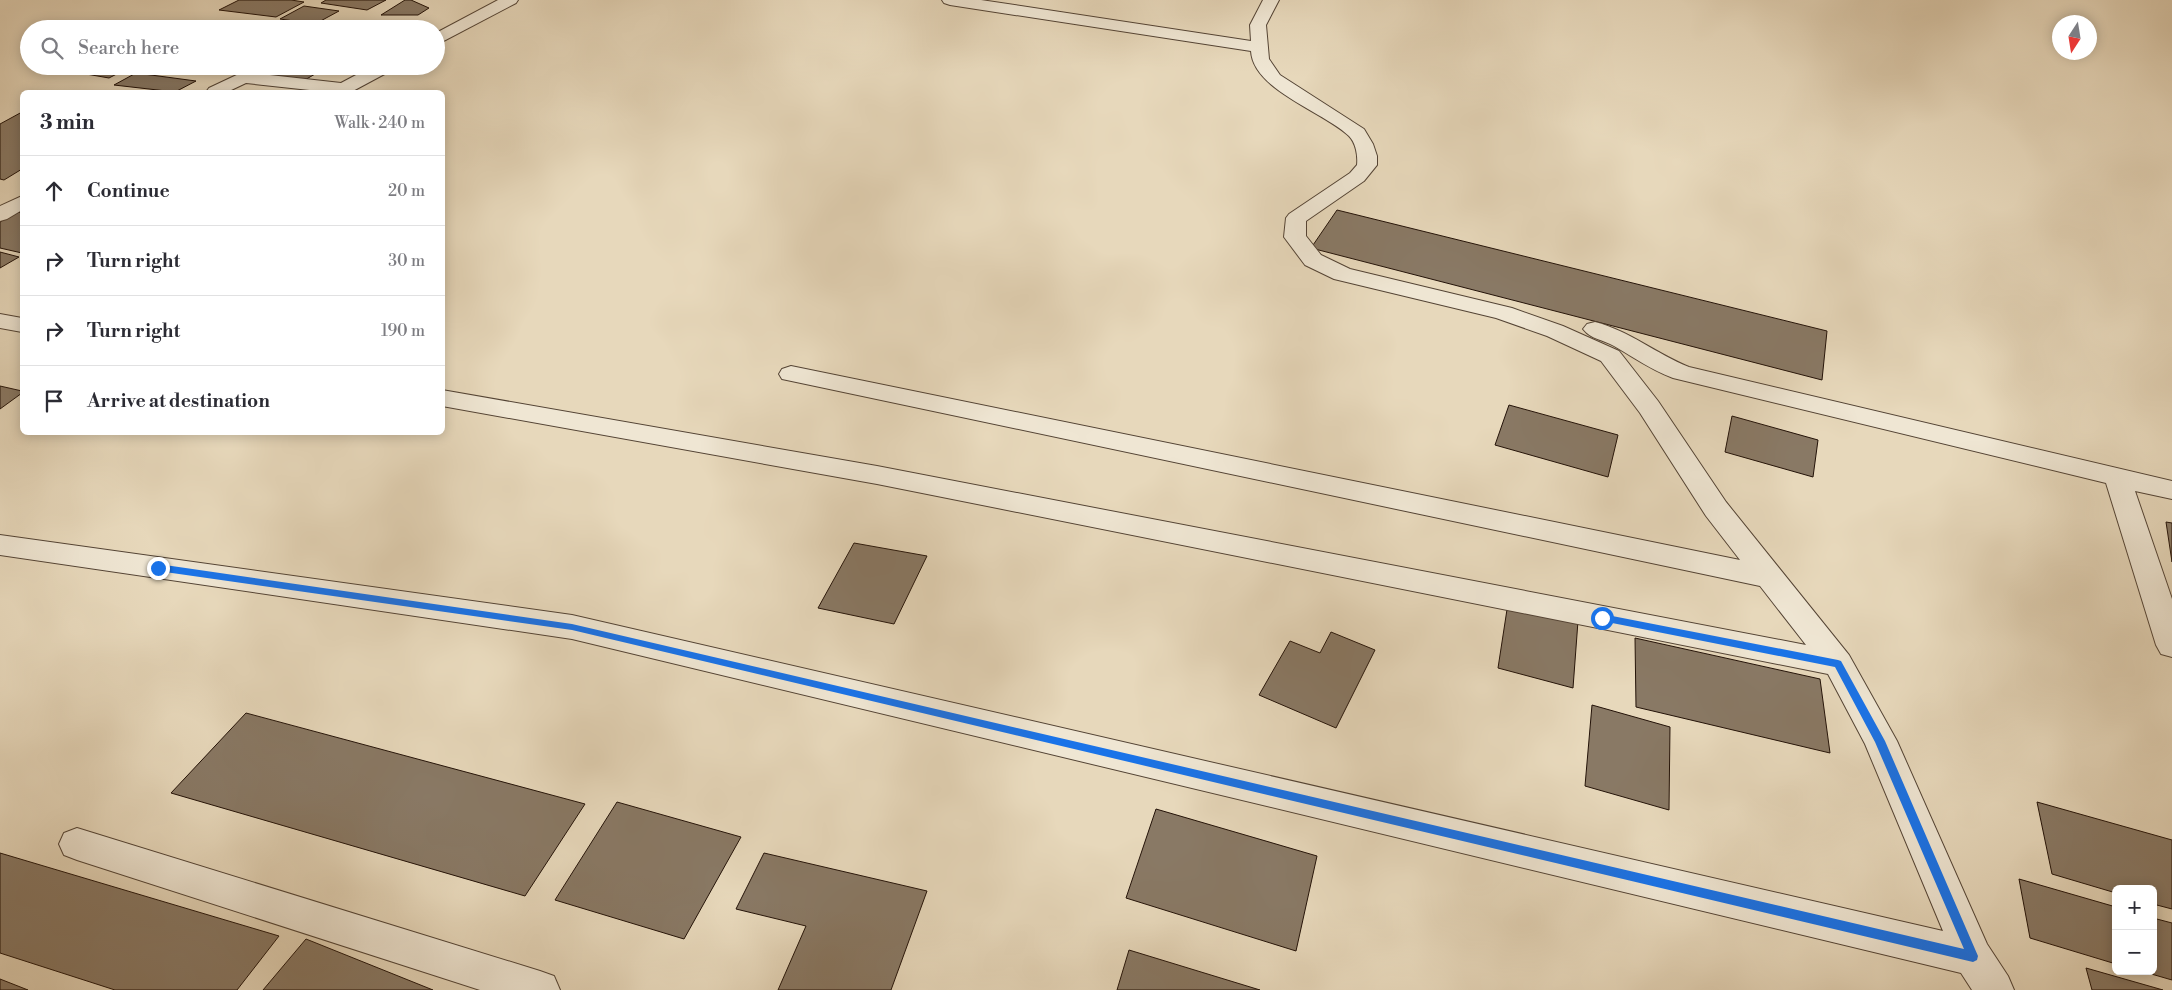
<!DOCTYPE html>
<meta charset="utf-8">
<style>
:root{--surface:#fff;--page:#f2f2f3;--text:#2b2b33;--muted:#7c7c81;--line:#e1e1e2}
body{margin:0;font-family:"Libre Bodoni",serif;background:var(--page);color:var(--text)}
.controls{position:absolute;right:15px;bottom:15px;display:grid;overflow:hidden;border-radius:8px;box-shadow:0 2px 12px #0003}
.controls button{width:45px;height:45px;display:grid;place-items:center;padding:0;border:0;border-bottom:1px solid var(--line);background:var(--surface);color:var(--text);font:25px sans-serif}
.compass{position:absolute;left:2052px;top:15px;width:45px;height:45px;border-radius:50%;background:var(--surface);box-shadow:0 2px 12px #0003;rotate:192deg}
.stop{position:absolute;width:15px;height:15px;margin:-11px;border:4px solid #1a73e8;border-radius:50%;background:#fff}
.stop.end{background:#1a73e8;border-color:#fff;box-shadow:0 1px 5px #0008}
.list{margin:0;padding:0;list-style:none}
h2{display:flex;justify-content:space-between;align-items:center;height:65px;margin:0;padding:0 20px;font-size:21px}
h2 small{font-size:16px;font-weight:400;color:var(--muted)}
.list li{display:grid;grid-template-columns:32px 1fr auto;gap:15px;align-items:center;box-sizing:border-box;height:70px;padding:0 20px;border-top:1px solid var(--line)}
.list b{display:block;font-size:19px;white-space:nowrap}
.list em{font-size:16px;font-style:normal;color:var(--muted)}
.icon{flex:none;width:28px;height:28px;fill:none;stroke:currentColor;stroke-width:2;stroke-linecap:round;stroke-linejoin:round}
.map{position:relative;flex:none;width:2172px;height:990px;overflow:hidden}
.search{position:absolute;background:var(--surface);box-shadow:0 2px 12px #0003;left:20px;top:20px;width:425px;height:55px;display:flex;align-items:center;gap:12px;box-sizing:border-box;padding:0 18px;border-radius:28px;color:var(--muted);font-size:19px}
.panel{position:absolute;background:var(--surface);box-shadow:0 2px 12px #0003;left:20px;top:90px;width:425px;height:345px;border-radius:8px}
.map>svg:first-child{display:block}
.building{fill:#897965;stroke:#231208}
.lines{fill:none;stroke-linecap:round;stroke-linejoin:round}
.minor-casing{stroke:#544435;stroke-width:2}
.minor{fill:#efe6d3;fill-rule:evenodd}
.route{fill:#1a73e8}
</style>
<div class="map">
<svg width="2172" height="990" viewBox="0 0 2172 990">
<rect width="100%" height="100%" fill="#e7d8bb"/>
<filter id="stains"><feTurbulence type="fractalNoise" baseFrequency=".004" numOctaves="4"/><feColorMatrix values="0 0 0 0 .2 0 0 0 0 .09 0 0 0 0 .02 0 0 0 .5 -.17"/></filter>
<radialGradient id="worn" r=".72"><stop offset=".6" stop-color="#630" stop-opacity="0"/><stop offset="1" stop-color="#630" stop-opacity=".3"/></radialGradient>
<g class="building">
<polygon points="239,0 291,0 304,2 276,17 219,10"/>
<polygon points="326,0 386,0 367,10 321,3"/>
<polygon points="405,0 411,0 429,8 418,15 381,15"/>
<polygon points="304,6 339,11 315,24 280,19"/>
<polygon points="78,66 132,66 109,78 69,71"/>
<polygon points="273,66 329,66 303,81 259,73"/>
<polygon points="136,73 196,81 175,92 114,85"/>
<polygon points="22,112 22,169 4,180 0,179 0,124"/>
<polygon points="1337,210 1827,331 1822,380 1311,248"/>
<polygon points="17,212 22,213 22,253 0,248 0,222"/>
<polygon points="0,252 19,257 0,268"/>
<polygon points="0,386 22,391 22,393 0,409"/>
<polygon points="1509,405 1618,435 1608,477 1495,445"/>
<polygon points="1732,416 1818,440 1813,477 1725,452"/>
<polygon points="2166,522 2172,523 2172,562"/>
<polygon points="854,543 927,556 894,624 818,608"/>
<polygon points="1508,603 1578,621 1573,688 1498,668"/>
<polygon points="1331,632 1375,650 1336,728 1259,695 1290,641 1320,653"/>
<polygon points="1635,638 1820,679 1830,753 1636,707"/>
<polygon points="1592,705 1670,727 1669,810 1585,786"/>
<polygon points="246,713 585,804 525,896 171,793"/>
<polygon points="617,802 741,837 684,939 555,900"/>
<polygon points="2037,802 2172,840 2172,909 2153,904 2153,889 2116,889 2116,893 2052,874"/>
<polygon points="1156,809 1317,856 1296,951 1126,898"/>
<polygon points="0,853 279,936 237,990 115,990 0,953"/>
<polygon points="764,853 927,891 891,990 778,990 806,926 736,909"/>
<polygon points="2019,879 2116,907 2116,964 2030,938"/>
<polygon points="2153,918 2172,923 2172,980 2141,971 2153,971"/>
<polygon points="306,939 433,990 263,990"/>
<polygon points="1129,950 1260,990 1117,990"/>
<polygon points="2086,968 2163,990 2092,990"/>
<polygon points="0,979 28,990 0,990"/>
</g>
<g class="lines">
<g class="minor-casing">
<g id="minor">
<polygon points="498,0 518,0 516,3 436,45 436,33"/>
<path d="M942,0H981L1251,41L1250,25L1263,0H1279L1266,25L1269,59L1280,75L1364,129L1373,144L1377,156V165L1364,181L1306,221V236L1321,255L1350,269L1512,308L1563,326L1619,351L1658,401L1726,502L1849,655L1897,741L1987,944L2008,976L2014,990H1972L1961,973L572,639L0,555V535L572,615L1943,931L1865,744L1828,674L877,484L442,406V390L877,466L1806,645L1760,586L782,379L779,374L782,369L791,366L1740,560L1706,516L1640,413L1601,361L1547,336L1496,318L1334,279L1305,265L1284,237L1286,218L1289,214L1350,173L1357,165C1358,156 1356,143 1349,136C1324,112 1253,90 1251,51L950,5L944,3Z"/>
<polygon points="373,66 395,66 392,70 351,92 328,92 246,83 227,92 206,92 209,88 243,72 341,83"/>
<polygon points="22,196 22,210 7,219 0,221 0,206"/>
<polygon points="0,314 22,318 22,332 0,328"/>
<path d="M1595,322C1630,331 1656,354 1689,367L2172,481V499L2135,491L2172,599V657L2161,654L2156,645L2106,483L1673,378C1651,370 1635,358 1614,346C1604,340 1590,339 1583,329L1587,324Z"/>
<polygon points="77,828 540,971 554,976 560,990 480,990 77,860 64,855 59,844 64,833"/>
</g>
</g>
<use href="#minor" class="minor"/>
</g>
<polygon class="route" points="158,564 572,624 1964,949 1875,742 1835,667 1602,621 1598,618 1602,614 1838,660 1841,661 1885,741 1978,956 1977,960 1973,962 572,630 158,571 154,568"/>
<rect width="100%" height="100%" filter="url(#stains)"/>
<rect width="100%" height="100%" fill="url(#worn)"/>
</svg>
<div class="controls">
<button>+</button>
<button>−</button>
</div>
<svg class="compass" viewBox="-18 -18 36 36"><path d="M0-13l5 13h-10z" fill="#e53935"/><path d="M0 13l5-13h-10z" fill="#7c7c81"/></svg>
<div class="stop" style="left:1602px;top:618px"></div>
<div class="stop end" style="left:158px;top:568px"></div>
<div class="search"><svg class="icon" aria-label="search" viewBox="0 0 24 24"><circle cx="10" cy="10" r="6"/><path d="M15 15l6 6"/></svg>Search here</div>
<section class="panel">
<h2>3 min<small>Walk · 240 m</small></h2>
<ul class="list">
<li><svg class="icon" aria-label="ahead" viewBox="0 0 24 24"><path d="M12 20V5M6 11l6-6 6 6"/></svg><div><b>Continue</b></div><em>20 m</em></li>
<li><svg class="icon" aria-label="right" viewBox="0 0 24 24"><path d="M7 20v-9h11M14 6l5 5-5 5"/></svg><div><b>Turn right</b></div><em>30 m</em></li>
<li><svg class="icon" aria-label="right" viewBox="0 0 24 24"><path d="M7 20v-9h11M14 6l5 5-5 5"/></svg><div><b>Turn right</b></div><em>190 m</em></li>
<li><svg class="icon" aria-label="arrive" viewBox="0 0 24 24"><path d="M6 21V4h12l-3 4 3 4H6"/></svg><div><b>Arrive at destination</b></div></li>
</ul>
</section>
</div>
